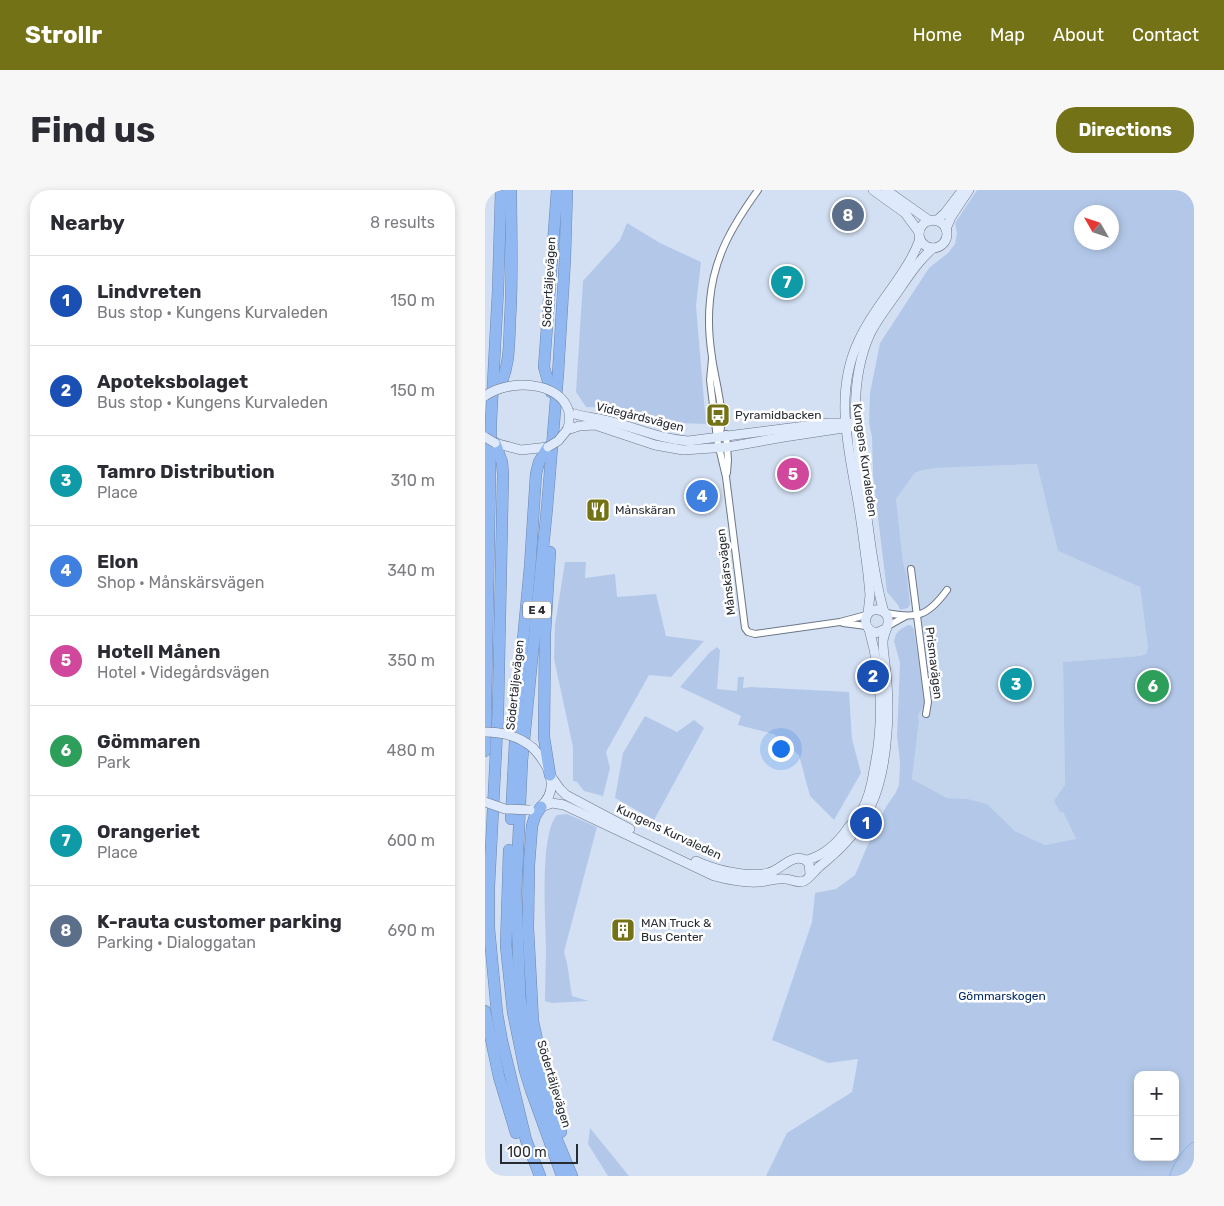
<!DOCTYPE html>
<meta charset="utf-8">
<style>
:root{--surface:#fff;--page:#f7f7f7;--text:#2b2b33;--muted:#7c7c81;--line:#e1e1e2;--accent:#737216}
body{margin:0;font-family:Rubik,sans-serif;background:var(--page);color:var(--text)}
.controls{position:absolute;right:15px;bottom:15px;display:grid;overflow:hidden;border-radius:10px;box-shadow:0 2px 8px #0003}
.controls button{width:45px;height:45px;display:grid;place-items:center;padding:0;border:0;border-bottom:1px solid var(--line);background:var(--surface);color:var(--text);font:25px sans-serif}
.compass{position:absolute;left:589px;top:15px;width:45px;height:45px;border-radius:50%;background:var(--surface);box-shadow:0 2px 8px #0003;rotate:309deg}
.scale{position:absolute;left:15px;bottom:12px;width:78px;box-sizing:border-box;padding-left:5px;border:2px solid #272c33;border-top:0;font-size:14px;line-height:18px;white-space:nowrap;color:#272c33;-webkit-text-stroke:4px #fff;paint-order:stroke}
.you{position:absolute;left:295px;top:558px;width:18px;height:18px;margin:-12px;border:4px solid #fff;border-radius:50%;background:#1a73e8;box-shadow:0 0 0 8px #1a73e833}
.badge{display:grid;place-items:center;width:32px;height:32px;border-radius:50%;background:var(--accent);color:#fff;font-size:16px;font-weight:700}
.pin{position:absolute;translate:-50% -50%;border:2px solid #fff;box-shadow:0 1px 5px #0006}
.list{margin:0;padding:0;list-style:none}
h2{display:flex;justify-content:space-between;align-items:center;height:65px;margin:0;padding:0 20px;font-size:21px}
h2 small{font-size:16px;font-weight:400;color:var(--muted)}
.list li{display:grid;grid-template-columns:32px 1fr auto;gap:15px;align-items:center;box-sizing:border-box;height:90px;padding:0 20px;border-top:1px solid var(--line)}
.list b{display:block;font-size:19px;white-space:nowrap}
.list p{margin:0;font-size:16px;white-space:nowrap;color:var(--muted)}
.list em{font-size:16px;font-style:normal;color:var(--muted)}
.map{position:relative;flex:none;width:709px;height:986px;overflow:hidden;border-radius:20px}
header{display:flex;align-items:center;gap:30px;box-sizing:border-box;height:70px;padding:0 25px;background:var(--accent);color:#fff}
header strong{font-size:24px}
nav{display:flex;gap:28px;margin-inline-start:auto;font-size:18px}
.intro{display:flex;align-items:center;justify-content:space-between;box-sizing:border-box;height:120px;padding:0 30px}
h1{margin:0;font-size:35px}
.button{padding:12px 22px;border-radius:20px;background:var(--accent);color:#fff;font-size:18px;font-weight:700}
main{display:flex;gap:30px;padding:0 30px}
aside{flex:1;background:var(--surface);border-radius:20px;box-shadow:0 2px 8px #0003}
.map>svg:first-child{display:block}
.built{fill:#c3d4ed}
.green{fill:#b3c8e9;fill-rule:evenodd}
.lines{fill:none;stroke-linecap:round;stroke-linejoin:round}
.stream{stroke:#91b1e2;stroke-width:1}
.street-casing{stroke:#6c7788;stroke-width:8}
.secondary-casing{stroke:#6c7788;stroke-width:10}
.highway-casing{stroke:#6d87af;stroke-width:12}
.street{stroke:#fff;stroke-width:6}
.secondary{stroke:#deeafb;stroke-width:9}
.highway{stroke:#92b8f2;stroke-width:11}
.secondary-bridge-casing{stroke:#6c7788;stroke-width:10;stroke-linecap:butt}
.secondary-bridge{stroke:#deeafb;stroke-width:9}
.labels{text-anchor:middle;stroke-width:5;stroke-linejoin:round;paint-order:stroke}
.shield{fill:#fff;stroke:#686b70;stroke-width:1}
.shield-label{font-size:11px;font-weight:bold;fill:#272c33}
.street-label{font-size:12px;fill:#272c33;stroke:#fff}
.poi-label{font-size:12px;fill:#272c33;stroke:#fff;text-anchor:start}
.park-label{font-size:12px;fill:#062d66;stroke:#fff}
</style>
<header>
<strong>Strollr</strong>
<nav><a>Home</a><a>Map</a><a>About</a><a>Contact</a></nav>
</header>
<div class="intro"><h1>Find us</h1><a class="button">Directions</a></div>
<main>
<aside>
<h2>Nearby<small>8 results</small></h2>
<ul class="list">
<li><span class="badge" style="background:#1a4fb4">1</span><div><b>Lindvreten</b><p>Bus stop · Kungens Kurvaleden</p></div><em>150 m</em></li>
<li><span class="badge" style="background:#1a4fb4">2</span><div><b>Apoteksbolaget</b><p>Bus stop · Kungens Kurvaleden</p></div><em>150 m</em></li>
<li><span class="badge" style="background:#0f9aa8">3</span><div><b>Tamro Distribution</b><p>Place</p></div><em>310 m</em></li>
<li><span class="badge" style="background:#3f7fe0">4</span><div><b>Elon</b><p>Shop · Månskärsvägen</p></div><em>340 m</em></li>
<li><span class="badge" style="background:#d1479c">5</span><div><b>Hotell Månen</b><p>Hotel · Videgårdsvägen</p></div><em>350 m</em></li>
<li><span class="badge" style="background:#2e9e5b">6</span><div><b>Gömmaren</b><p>Park</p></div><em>480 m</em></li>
<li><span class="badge" style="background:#0f9aa8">7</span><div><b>Orangeriet</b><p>Place</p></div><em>600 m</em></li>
<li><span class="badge" style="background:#5c6f8a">8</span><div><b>K-rauta customer parking</b><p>Parking · Dialoggatan</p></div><em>690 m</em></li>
</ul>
</aside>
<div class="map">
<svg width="709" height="986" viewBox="0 0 709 986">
<rect width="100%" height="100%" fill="#d3e0f3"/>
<polygon class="built" points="553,274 573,361 655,397 663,458 661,464 654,466 578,472 580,595 578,622 591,650 560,655 530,641 502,614 483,609 462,608 427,589 434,531 433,525 440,514 422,387 418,372 411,309 430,283 434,281 450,278"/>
<g class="green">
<path d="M492,0H709V986H281L302,943L367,902L373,869L343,873L287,850L327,732L330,703L351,699L370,685L389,640L402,615L410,604L414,595L415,572L412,546L415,473L409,451L411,444L416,439L423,435L427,436L429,440L440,514L433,525L434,531L427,589L462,608L483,609L502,614L530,641L560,655L591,649L578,622H575L569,611L580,595L578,472L654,466L661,464L663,458L655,397L573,361L552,274L450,278L434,281L430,283L411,309L418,372L422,387L425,414L423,418L415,420L413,415L402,402L388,285L387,247L384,233L385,203L395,153L444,78L463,63L470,54L472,43L470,33ZM596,22H626V52H596ZM653,885H690V967H653Z"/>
<polygon points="142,33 175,53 216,72 211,116 221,234 165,232 124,218 101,217 91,202 98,91 135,50"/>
<polygon points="101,372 100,388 130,384 132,407 171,404 181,446 219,451 186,487 164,485 121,562 125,578 118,606 99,601 92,592 88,591 88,557 69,469 70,435 80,372"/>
<polygon points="232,457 235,460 232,499 252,501 253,487 259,487 258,498 266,497 364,502 367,549 376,583 349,630 325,606 314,565 289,544 253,535 256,526 195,497 224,463"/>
<polygon points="160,526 192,542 209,530 219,538 169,630 130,608 138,563"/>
<path d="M82,624L112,637L79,762L82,773L87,806L104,811L67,813L60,811C60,793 61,775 61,757C61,729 54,645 72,625Z"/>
<polygon points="105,938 144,986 123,986 103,954"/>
</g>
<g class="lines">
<path class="stream" d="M685,986C685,978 701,954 709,952"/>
<g class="street-casing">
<g id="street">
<polyline points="227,169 225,190 232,249 241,287 260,438 263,442 270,444 355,432 381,425"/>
<polyline points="241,244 243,270 242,283"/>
<path d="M232,249C244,233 229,187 227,167C224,148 223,129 225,110C229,66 248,35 273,0"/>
<polyline points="426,379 443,512 441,524"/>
<path d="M401,423C433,429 443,426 462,400"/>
<polyline points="358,433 381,436"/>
<polyline points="403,436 421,426"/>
</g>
</g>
<g class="secondary-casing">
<g id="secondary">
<polyline points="388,0 420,23 434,42"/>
<polyline points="401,0 445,31"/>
<circle cx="448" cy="44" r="14"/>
<polyline points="451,31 460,23 476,2"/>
<polyline points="461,39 466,27 484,0"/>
<path d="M82,240L84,234V222C96,227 107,227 119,230C148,236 173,249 203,251L344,233H364"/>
<polyline points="82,240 94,236 110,235 170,255 198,260 243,257 299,247 365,237"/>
<polyline points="10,253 36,260 63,257"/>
<path d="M399,422C389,389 386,354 381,321C373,263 360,199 385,144C392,129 403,116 412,103C423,87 433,71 448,58"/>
<path d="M383,423L385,405L383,384C379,354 376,325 370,296C361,247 351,198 374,150C390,114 421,87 435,49"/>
<path d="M48,558C64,575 76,599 55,617"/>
<polyline points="65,585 75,599 81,605 145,639"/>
<path d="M56,617L67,613L79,615L229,686C244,690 258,693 274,692C283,691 291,688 300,689C307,689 312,694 319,691C324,689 330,680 335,676C383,638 398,603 402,542C404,522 403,502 401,482C400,472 398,462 398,452C398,444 404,437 403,430C403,424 399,421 394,420C379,417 375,439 391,443L400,439"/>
<path d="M322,670C340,665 352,654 363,638C368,632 373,626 377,620C384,608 387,593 389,580C399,533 397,485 384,439"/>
<path d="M211,671C230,680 262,688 283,683C297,680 310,659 324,673L325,684"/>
</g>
</g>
<g class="highway-casing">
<g id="highway">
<polyline points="82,0 80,69 73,184 62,318 37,571 31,702 35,807 41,847 60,921 87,986"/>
<path d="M14,198C25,176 24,154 25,130C28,87 26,43 26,0"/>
<polyline points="66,202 59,177 72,0"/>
<polyline points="10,253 17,272 18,284 13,522 4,697 4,738 12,823 17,851 41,950 55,986"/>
<polyline points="65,362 60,444 59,547 65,585"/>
<polyline points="0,561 6,231 13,100 16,0"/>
<polyline points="56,617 50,626 47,636 44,675 43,737 48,831 63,901 76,942"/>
<polyline points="26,629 32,513 45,376 51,284 54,272 63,257"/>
<polyline points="24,660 21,756 28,822 40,881 46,900 77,986"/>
<polyline points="0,821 14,887 31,943"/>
</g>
</g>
<use href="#street" class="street"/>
<use href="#secondary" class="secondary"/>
<use href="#highway" class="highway"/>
<g class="secondary-bridge-casing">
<g id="secondary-bridge">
<path d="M0,206C23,189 75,190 84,222"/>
<polyline points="0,247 10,253"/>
<polyline points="63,257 73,251 82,240"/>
<path d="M0,542C18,542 34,546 48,558"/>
<polyline points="0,612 20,619 45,620"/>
</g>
</g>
<use href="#secondary-bridge" class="secondary-bridge"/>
</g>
<defs>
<g id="bus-square" transform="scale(1.25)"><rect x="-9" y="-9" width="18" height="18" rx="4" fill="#737216" stroke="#fff"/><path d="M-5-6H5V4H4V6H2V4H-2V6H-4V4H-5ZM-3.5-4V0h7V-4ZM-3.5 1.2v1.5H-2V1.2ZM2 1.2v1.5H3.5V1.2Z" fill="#fff"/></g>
<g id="restaurant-square" transform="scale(1.25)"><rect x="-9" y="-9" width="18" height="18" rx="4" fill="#737216" stroke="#fff"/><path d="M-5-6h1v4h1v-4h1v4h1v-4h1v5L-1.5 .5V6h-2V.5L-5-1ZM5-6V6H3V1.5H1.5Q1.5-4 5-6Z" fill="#fff"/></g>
<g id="building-square" transform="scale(1.25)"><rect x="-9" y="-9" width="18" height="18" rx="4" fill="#737216" stroke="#fff"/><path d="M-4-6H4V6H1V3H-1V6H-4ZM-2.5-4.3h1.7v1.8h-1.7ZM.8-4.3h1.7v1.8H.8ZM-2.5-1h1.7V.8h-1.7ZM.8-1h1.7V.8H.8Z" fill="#fff"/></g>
</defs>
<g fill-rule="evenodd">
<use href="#bus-square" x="233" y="225"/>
<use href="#restaurant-square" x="113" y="320"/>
<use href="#building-square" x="138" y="740"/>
</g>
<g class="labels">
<rect class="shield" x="38" y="411.5" width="28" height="17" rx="4"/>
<g class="shield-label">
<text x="52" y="424">E 4</text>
</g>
<g class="street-label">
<text transform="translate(64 92) rotate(-87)" y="4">Södertäljevägen</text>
<text transform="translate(155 227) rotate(14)" y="4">Videgårdsvägen</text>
<text transform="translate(380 270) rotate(82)" y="4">Kungens Kurvaleden</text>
<text transform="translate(241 382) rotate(-97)" y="4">Månskärsvägen</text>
<text transform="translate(449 473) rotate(83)" y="4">Prismavägen</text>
<text transform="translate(30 495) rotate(-84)" y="4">Södertäljevägen</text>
<text transform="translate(184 642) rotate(25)" y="4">Kungens Kurvaleden</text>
<text transform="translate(69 894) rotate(73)" y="4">Södertäljevägen</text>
</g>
<g class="poi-label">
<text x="250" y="229">Pyramidbacken</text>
<text x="130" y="324">Månskäran</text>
<text x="156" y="737">MAN Truck &amp;<tspan x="156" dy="14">Bus Center</tspan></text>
</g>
<g class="park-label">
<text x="517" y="810">Gömmarskogen</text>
</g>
</g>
</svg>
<div class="controls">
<button>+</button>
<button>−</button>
</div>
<svg class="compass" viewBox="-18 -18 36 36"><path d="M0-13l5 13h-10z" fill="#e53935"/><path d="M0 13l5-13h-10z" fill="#7c7c81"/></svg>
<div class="scale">100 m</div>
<div class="you"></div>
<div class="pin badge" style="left:381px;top:633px;background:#1a4fb4">1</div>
<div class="pin badge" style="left:388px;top:486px;background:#1a4fb4">2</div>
<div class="pin badge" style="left:531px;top:494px;background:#0f9aa8">3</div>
<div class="pin badge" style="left:217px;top:306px;background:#3f7fe0">4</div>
<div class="pin badge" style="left:308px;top:284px;background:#d1479c">5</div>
<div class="pin badge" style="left:668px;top:496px;background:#2e9e5b">6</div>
<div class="pin badge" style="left:302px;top:92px;background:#0f9aa8">7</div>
<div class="pin badge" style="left:363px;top:25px;background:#5c6f8a">8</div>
</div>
</main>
